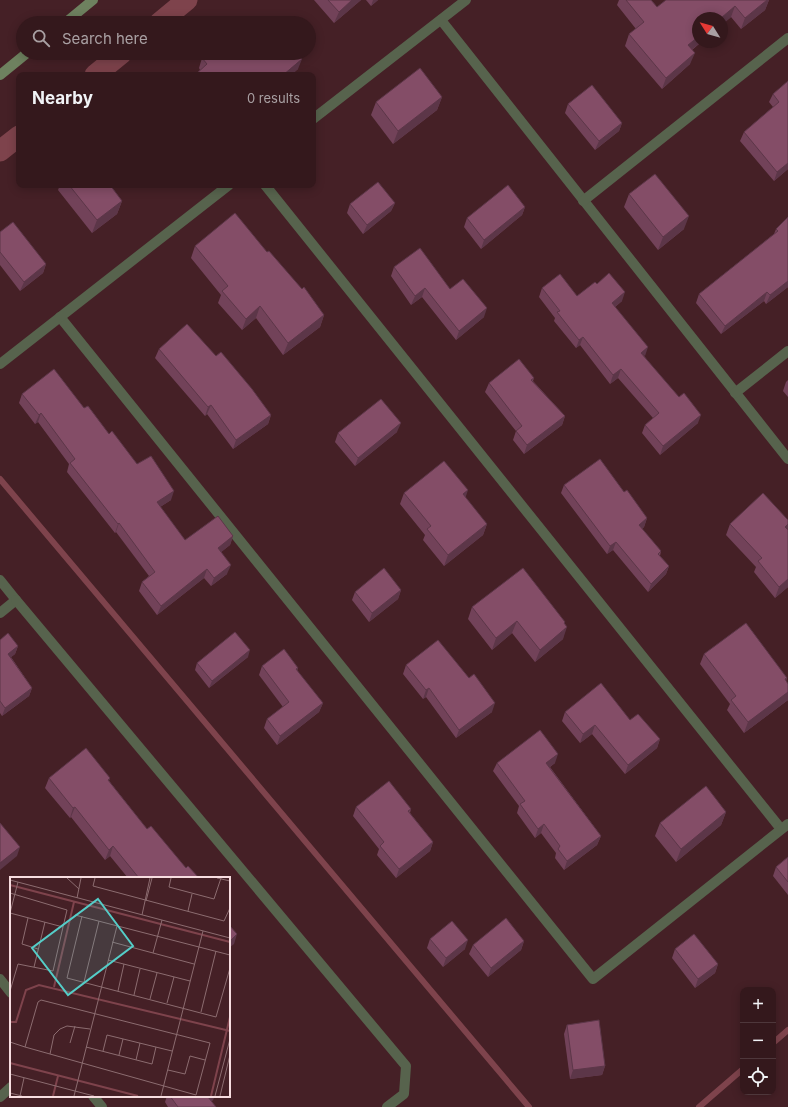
<!DOCTYPE html>
<meta charset="utf-8">
<style>
:root{--surface:#34181c;--page:#3f2529;--text:#f1f3f6;--muted:#a9a0a3;--line:#4e373b}
body{margin:0;font-family:Inter,sans-serif;background:var(--page);color:var(--text)}
.controls{position:absolute;right:12px;bottom:12px;display:grid;overflow:hidden;border-radius:8px;box-shadow:0 2px 10px #0003}
.controls button{width:36px;height:36px;display:grid;place-items:center;padding:0;border:0;border-bottom:1px solid var(--line);background:var(--surface);color:var(--text);font:20px sans-serif}
.compass{position:absolute;left:692px;top:12px;width:36px;height:36px;border-radius:50%;background:var(--surface);box-shadow:0 2px 10px #0003;rotate:307deg}
.list{margin:0;padding:0;list-style:none}
h2{display:flex;justify-content:space-between;align-items:center;height:52px;margin:0;padding:0 16px;font-size:17px}
h2 small{font-size:13px;font-weight:400;color:var(--muted)}
.icon{flex:none;width:22px;height:22px;fill:none;stroke:currentColor;stroke-width:2;stroke-linecap:round;stroke-linejoin:round}
.map{position:relative;flex:none;width:788px;height:1107px;overflow:hidden}
.search{position:absolute;background:var(--surface);box-shadow:0 2px 10px #0003;left:16px;top:16px;width:300px;height:44px;display:flex;align-items:center;gap:10px;box-sizing:border-box;padding:0 14px;border-radius:22px;color:var(--muted);font-size:15px}
.panel{position:absolute;background:var(--surface);box-shadow:0 2px 10px #0003;left:16px;top:72px;width:300px;height:116px;border-radius:8px}
.map>svg:first-child{display:block}
.lines{fill:none;stroke-linecap:round;stroke-linejoin:round}
.stream{stroke:#7e434c;stroke-width:6}
.canal{stroke:#7e434c;stroke-width:21}
.street{stroke:#57634d;stroke-width:10}
.secondary{stroke:#6e815f;stroke-width:10}
.wall{fill:#724259}
.shaded-wall{fill:#5c3648}
.building{fill:#844d67;stroke:#5c3648}
.inset-river{fill:none;stroke:#7e434c;stroke-width:2}
.inset-road{fill:none;stroke:#8c6c70;stroke-width:1}
.view{fill:#54cdc8;fill-opacity:0.15;stroke:#54cdc8;stroke-width:2}
.inset-edge{fill:none;stroke:#f7dde0;stroke-width:2}
</style>
<div class="map">
<svg width="788" height="1107" viewBox="0 0 788 1107">
<rect width="100%" height="100%" fill="#452026"/>
<g class="lines">
<g class="stream">
<polyline points="0,479 529,1107"/>
<polyline points="773,1043 788,1030"/>
<polyline points="699,1107 743,1069"/>
</g>
<g class="canal">
<polyline points="159,23 187,0"/>
<polyline points="95,75 122,53"/>
<polyline points="0,151 19,136"/>
</g>
<g class="street">
<polyline points="441,20 788,459"/>
<polyline points="313,119 466,0"/>
<polyline points="265,185 781,829"/>
<polyline points="583,201 788,38"/>
<polyline points="60,317 593,979 788,824"/>
<polyline points="0,364 229,185"/>
<polyline points="735,393 788,351"/>
<polyline points="0,580 16,600 0,613"/>
<polyline points="16,600 406,1066 404,1094 387,1107"/>
<polyline points="0,979 11,993"/>
<polyline points="93,1096 102,1107"/>
<polyline points="0,1097 11,1087"/>
</g>
<g class="secondary">
<polyline points="65,23 93,0"/>
<polyline points="0,75 27,53"/>
</g>
</g>
<g class="wall">
<polygon points="314,0 361,0 334,23"/>
<polygon points="366,0 378,0 371,6"/>
<polygon points="619,0 651,0 657,7 769,0 765,10 741,29 731,17 692,50 690,64 662,89 625,46 629,34 636,29 617,5"/>
<polygon points="202,58 298,69 291,75 195,75 200,70 199,68"/>
<polygon points="788,81 788,169 774,181 740,141 744,132 773,107 769,102 773,94"/>
<polygon points="442,97 437,110 393,144 371,115 376,102"/>
<polygon points="568,104 622,123 619,131 595,150 565,113"/>
<polygon points="60,185 110,185 122,201 117,214 92,233 58,190"/>
<polygon points="629,194 684,229 658,250 624,207"/>
<polygon points="395,203 391,211 363,234 347,213 350,204"/>
<polygon points="525,207 522,215 481,249 464,227 467,218"/>
<polygon points="788,217 788,287 766,304 764,301 721,334 696,303 699,294 774,234 776,229"/>
<polygon points="0,232 46,264 43,273 20,291 0,265"/>
<polygon points="195,246 267,252 324,315 320,327 283,355 256,318 242,330 218,303 221,295 191,258"/>
<polygon points="394,267 450,289 484,317 456,340 422,297 411,305 391,276"/>
<polygon points="597,284 622,301 615,307 644,356 698,423 660,455 642,433 645,425 653,418 618,378 610,384 580,345 576,348 554,321 555,318 539,297 542,288 577,296"/>
<polygon points="159,349 271,415 268,424 233,449 207,414 205,416 155,358"/>
<polygon points="534,378 533,381 565,416 562,425 524,454 513,440 516,431 485,392 489,383"/>
<polygon points="788,380 788,397 783,391 786,382"/>
<polygon points="22,394 84,408 171,500 160,507 185,540 233,536 230,545 221,552 227,574 211,586 204,578 157,615 139,591 142,582 149,576 116,532 115,533 67,472 69,464 38,422 35,424 19,403"/>
<polygon points="397,432 355,466 335,442 338,433"/>
<polygon points="564,485 624,492 647,518 644,527 642,529 661,551 660,556 669,566 666,574 648,592 613,550 607,554 561,493"/>
<polygon points="404,493 487,524 483,535 444,566 423,540 425,535 400,504"/>
<polygon points="788,520 788,527 787,530 788,587 775,598 754,572 756,567 726,535 730,524"/>
<polygon points="401,590 398,599 369,622 352,600 355,592"/>
<polygon points="472,607 565,622 563,639 535,662 512,633 492,650 468,619"/>
<polygon points="0,640 18,646 15,654 11,657 32,688 29,696 2,716 0,713"/>
<polygon points="704,654 787,678 786,681 788,700 744,733 727,710 730,704 700,664"/>
<polygon points="248,657 209,688 195,670 197,663"/>
<polygon points="406,665 469,678 492,712 456,738 426,697 423,699 403,674"/>
<polygon points="262,666 298,668 297,671 323,703 319,712 277,745 264,728 267,719 283,707 259,675"/>
<polygon points="565,712 630,720 660,739 657,748 625,774 592,734 580,743 562,721"/>
<polygon points="497,763 555,763 550,767 601,836 597,845 564,870 555,858 556,853 541,833 535,838 517,813 519,806 493,771"/>
<polygon points="49,778 110,778 109,781 147,829 186,868 199,878 128,878 110,856 105,860 71,817 70,818 45,788"/>
<polygon points="356,807 411,809 410,813 433,842 430,851 396,878 377,855 379,849 353,816"/>
<polygon points="726,812 721,825 676,862 655,836 660,823"/>
<polygon points="788,857 788,895 773,876 776,867"/>
<polygon points="430,939 465,949 443,967 427,948"/>
<polygon points="524,941 521,950 488,977 469,954 473,945"/>
<polygon points="675,949 718,964 715,973 695,988 672,958"/>
<polygon points="567,1025 605,1066 602,1075 570,1079 564,1034"/>
<polygon points="167,1096 214,1096 213,1100 211,1101 216,1107 168,1107 165,1102"/>
</g>
<g class="shaded-wall">
<polygon points="352,0 361,0 334,23 339,12"/>
<polygon points="373,0 378,0 371,6"/>
<polygon points="767,0 769,0 765,10 741,29 745,18"/>
<polygon points="735,6 731,17 722,25 722,18 721,18"/>
<polygon points="698,37 698,42 701,42 684,56 688,45"/>
<polygon points="695,53 690,64 662,89 666,78"/>
<polygon points="302,59 298,69 291,75 283,75"/>
<polygon points="442,97 437,110 393,144 398,131"/>
<polygon points="622,123 619,131 595,150 599,141"/>
<polygon points="788,163 788,169 774,181 777,172"/>
<polygon points="122,201 117,214 92,233 97,220"/>
<polygon points="395,203 391,211 363,234 367,225"/>
<polygon points="525,207 522,215 481,249 484,240"/>
<polygon points="689,216 684,229 658,250 663,237"/>
<polygon points="46,264 43,273 20,291 24,282"/>
<polygon points="788,281 788,287 766,304 770,295"/>
<polygon points="425,288 422,297 411,305 415,296"/>
<polygon points="625,292 622,301 609,312 612,303"/>
<polygon points="767,292 764,301 721,334 725,326"/>
<polygon points="260,306 256,318 242,330 246,319"/>
<polygon points="487,308 484,317 456,340 459,331"/>
<polygon points="324,315 320,327 283,355 288,343"/>
<polygon points="583,337 580,345 576,348 579,340"/>
<polygon points="648,347 645,356 641,353"/>
<polygon points="621,369 618,378 610,384 613,375"/>
<polygon points="211,405 207,414 205,416 208,407"/>
<polygon points="41,413 38,422 35,424 39,415"/>
<polygon points="271,415 268,424 233,449 236,440"/>
<polygon points="701,415 698,423 660,455 663,446"/>
<polygon points="565,416 562,425 524,454 527,445"/>
<polygon points="401,423 397,432 355,466 358,458"/>
<polygon points="468,490 464,502 463,494"/>
<polygon points="174,491 171,500 154,511 157,502"/>
<polygon points="647,518 644,527 636,533 639,525"/>
<polygon points="119,523 116,532 115,533 118,524"/>
<polygon points="487,524 483,535 444,566 448,555"/>
<polygon points="788,524 788,527 786,533 785,527"/>
<polygon points="233,536 230,545 215,557 218,548"/>
<polygon points="616,542 613,550 607,554 610,546"/>
<polygon points="231,565 227,574 211,586 214,578"/>
<polygon points="669,566 666,574 648,592 651,584"/>
<polygon points="207,569 204,578 157,615 161,606"/>
<polygon points="788,579 788,587 775,598 779,587"/>
<polygon points="401,590 398,599 369,622 372,613"/>
<polygon points="517,621 512,633 492,650 496,638"/>
<polygon points="565,622 562,632 567,627 563,639 535,662 540,650"/>
<polygon points="18,646 15,654 5,662 8,654"/>
<polygon points="250,650 248,657 209,688 212,681"/>
<polygon points="32,688 29,696 2,716 5,708"/>
<polygon points="429,688 426,697 423,699 426,690"/>
<polygon points="788,692 788,700 744,733 748,722"/>
<polygon points="323,703 319,712 277,745 280,736"/>
<polygon points="495,703 492,712 456,738 459,730"/>
<polygon points="595,725 592,734 580,743 583,734"/>
<polygon points="660,739 657,748 625,774 628,765"/>
<polygon points="558,754 555,763 543,772 546,763"/>
<polygon points="75,807 71,817 70,818 73,808"/>
<polygon points="726,812 721,825 676,862 681,849"/>
<polygon points="544,824 541,833 535,838 538,829"/>
<polygon points="601,836 597,845 564,870 567,861"/>
<polygon points="433,842 430,851 396,878 399,869"/>
<polygon points="113,846 110,856 105,860 109,850"/>
<polygon points="20,847 17,856 0,870 0,863"/>
<polygon points="237,934 234,944 229,948 229,942"/>
<polygon points="468,940 465,949 443,967 446,958"/>
<polygon points="524,941 521,950 488,977 491,968"/>
<polygon points="718,964 715,973 695,988 698,979"/>
<polygon points="605,1066 602,1075 570,1079 573,1070"/>
<polygon points="209,1096 214,1096 213,1100 205,1105"/>
</g>
<g class="building">
<polygon points="328,0 352,0 339,12"/>
<polygon points="626,0 651,0 657,7 666,0 767,0 745,18 735,6 721,18 698,18 698,37 688,45 695,53 666,78 629,34 644,22"/>
<polygon points="208,53 297,53 302,59 283,75 195,75 207,64 202,58"/>
<polygon points="420,68 442,97 398,131 376,102"/>
<polygon points="788,81 788,163 777,172 744,132 779,102 773,94"/>
<polygon points="592,85 622,123 599,141 568,104"/>
<polygon points="655,174 689,216 663,237 629,194"/>
<polygon points="378,182 395,203 367,225 350,204"/>
<polygon points="69,185 110,185 122,201 97,220"/>
<polygon points="508,185 525,207 484,240 467,218"/>
<polygon points="235,213 267,252 269,251 302,289 304,287 324,315 288,343 260,306 246,319 222,291 228,286 195,246"/>
<polygon points="788,217 788,281 770,295 767,292 725,326 699,294 778,231 776,229"/>
<polygon points="13,222 46,264 24,282 0,252 0,232"/>
<polygon points="420,248 450,289 463,279 487,308 459,331 425,288 415,296 394,267"/>
<polygon points="609,273 625,292 612,303 648,347 641,353 679,397 684,393 701,415 663,446 645,425 659,413 621,369 613,375 583,337 579,340 557,312 560,311 542,288 560,274 577,296 595,282 597,284"/>
<polygon points="187,324 216,356 221,352 252,389 271,415 236,440 211,405 208,407 159,349"/>
<polygon points="519,359 534,378 531,380 565,416 527,445 516,431 522,426 489,383"/>
<polygon points="54,369 84,408 88,406 109,434 112,431 137,464 151,456 174,491 157,502 185,540 218,516 233,536 218,548 231,565 214,578 207,569 161,606 142,582 155,572 119,523 118,524 70,463 75,459 41,413 39,415 22,394"/>
<polygon points="381,399 401,423 358,458 338,433"/>
<polygon points="600,459 624,492 627,490 647,518 639,525 661,551 658,554 669,566 651,584 616,542 610,546 564,485"/>
<polygon points="444,461 468,490 463,494 487,524 448,555 427,529 431,526 404,493"/>
<polygon points="763,493 788,520 788,524 785,527 788,530 788,579 779,587 758,561 762,558 730,524"/>
<polygon points="384,568 401,590 372,613 355,592"/>
<polygon points="523,568 565,622 564,623 567,627 540,650 517,621 496,638 472,607"/>
<polygon points="746,623 787,678 785,679 788,684 788,692 748,722 731,700 736,696 704,654"/>
<polygon points="235,632 250,650 212,681 197,663"/>
<polygon points="8,633 18,646 8,654 32,688 5,708 0,701 0,640"/>
<polygon points="438,640 469,678 474,674 495,703 459,730 429,688 426,690 406,665"/>
<polygon points="284,649 298,668 296,669 323,703 280,736 267,719 289,702 262,666"/>
<polygon points="601,683 630,720 638,714 660,739 628,765 595,725 583,734 565,712"/>
<polygon points="540,730 558,754 546,763 601,836 567,861 558,849 560,846 544,824 538,829 520,804 525,801 497,763"/>
<polygon points="86,748 110,778 108,780 147,829 151,826 186,868 188,866 199,878 139,878 113,846 109,850 75,807 73,808 49,778"/>
<polygon points="389,781 411,809 408,811 433,842 399,869 380,846 384,842 356,807"/>
<polygon points="706,786 726,812 681,849 660,823"/>
<polygon points="0,823 20,847 0,863"/>
<polygon points="788,857 788,882 776,867"/>
<polygon points="506,918 524,941 491,968 473,945"/>
<polygon points="452,921 468,940 446,958 430,939"/>
<polygon points="229,925 237,934 229,942"/>
<polygon points="694,934 718,964 698,979 675,949"/>
<polygon points="599,1020 605,1066 573,1070 567,1025"/>
<polygon points="170,1096 209,1096 208,1097 216,1107 178,1107"/>
</g>
<g transform="translate(10 877)">
<rect width="220" height="220" fill="#452026"/>
<path class="inset-river" d="M0,8L220,65M44,110L64,25M0,145H6L16,113L29,108L220,154M0,186L128,219M43,219L48,199M201,219L220,140"/>
<path class="inset-road" d="M57,1L69,12M85,1L83,9L214,44L220,31M161,1L159,10L204,22L211,1M207,1L220,4M0,3L220,61M0,16L57,33L53,50L0,36M67,21L71,1M136,24L142,1M178,34L182,17M0,36L8,5M65,38L220,78M132,38L140,1M72,39L57,101L206,140L220,91M18,41L12,67L28,72M102,65L184,87M143,76L152,43M98,83L180,104M24,90L35,45M74,105L89,44M0,114L8,87L43,94L53,50M108,114L114,87M124,118L130,92M140,122L147,96M157,126L164,100M191,135L206,74M0,165L15,170L186,218L200,166L31,123L28,125L15,170M60,166L65,149M76,170L142,187L146,170M93,174L97,158L162,174M40,177L44,158L50,152L57,149L80,152M109,178L113,162M126,183L130,166M158,193L175,197L180,179L195,183M0,197L84,219M0,216L12,219M10,219L14,201M64,219L107,49M151,219L193,54M205,219L220,162M210,219L220,178"/>
<path class="view" d="M88,22L123,69L58,118L22,71Z"/>
<rect width="220" height="220" class="inset-edge"/>
</g>
</svg>
<div class="controls">
<button>+</button>
<button>−</button>
<button><svg class="icon" aria-label="locate" viewBox="0 0 24 24"><circle cx="12" cy="12" r="6"/><path d="M12 2v4M12 18v4M2 12h4M18 12h4"/></svg></button>
</div>
<svg class="compass" viewBox="-18 -18 36 36"><path d="M0-13l5 13h-10z" fill="#e53935"/><path d="M0 13l5-13h-10z" fill="#a9a0a3"/></svg>
<div class="search"><svg class="icon" aria-label="search" viewBox="0 0 24 24"><circle cx="10" cy="10" r="6"/><path d="M15 15l6 6"/></svg>Search here</div>
<section class="panel">
<h2>Nearby<small>0 results</small></h2>
<ul class="list">
</ul>
</section>
</div>
